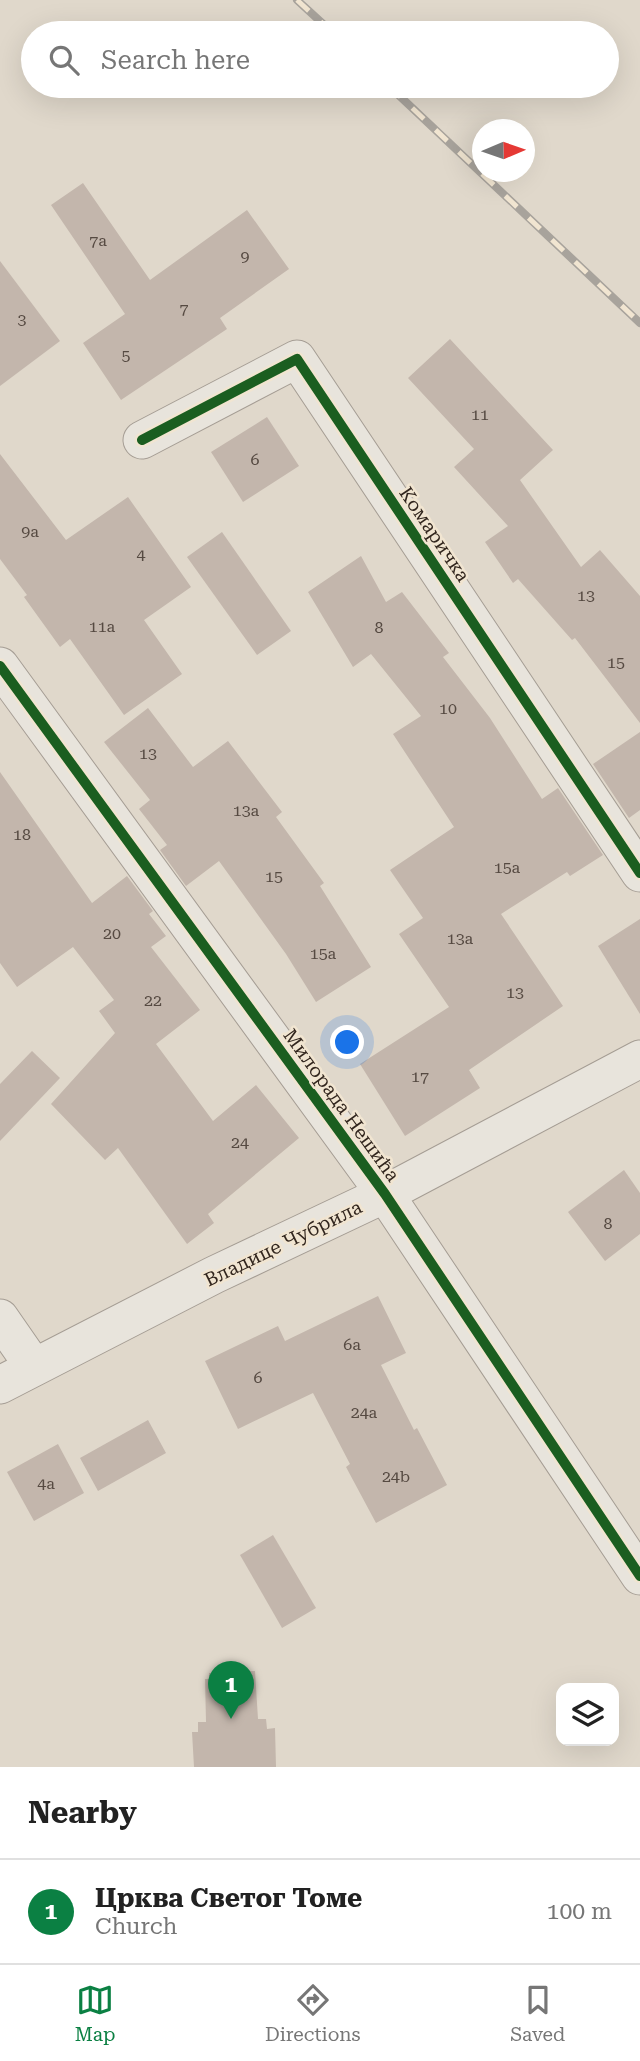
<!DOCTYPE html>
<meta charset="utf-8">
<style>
:root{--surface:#fff;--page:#f2f2f2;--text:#222;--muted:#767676;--line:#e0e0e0;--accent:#0b8043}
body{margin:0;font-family:"Roboto Serif",serif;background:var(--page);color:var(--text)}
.controls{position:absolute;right:21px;bottom:21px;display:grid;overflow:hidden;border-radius:14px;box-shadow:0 7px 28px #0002}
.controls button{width:63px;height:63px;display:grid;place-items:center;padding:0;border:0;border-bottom:2px solid var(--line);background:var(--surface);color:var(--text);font:35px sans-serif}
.compass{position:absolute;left:472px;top:119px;width:63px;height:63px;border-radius:50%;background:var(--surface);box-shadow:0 7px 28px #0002;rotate:88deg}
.you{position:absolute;left:348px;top:1043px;width:24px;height:24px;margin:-18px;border:5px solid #fff;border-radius:50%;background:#1a73e8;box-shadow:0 0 0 10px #1a73e833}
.badge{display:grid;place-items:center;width:46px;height:46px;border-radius:50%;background:var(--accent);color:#fff;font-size:23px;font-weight:700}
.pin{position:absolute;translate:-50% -58px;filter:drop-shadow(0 2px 4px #0008)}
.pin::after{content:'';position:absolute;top:37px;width:24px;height:21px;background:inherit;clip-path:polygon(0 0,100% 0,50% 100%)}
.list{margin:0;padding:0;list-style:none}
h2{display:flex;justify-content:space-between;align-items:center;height:91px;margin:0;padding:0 28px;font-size:30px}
h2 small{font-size:23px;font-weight:400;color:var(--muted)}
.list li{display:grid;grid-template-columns:46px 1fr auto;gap:21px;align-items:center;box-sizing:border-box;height:105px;padding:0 28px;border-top:2px solid var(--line)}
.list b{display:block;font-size:26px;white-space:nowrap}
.list p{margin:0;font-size:23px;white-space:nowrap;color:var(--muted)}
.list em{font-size:23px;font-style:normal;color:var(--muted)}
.icon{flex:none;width:38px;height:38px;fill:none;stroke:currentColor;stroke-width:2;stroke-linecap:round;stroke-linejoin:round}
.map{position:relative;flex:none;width:640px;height:1767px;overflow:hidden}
.search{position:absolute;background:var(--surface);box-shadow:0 7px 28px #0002;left:21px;right:21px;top:21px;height:77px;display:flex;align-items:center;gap:18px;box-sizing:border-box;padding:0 24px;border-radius:38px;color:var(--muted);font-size:26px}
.sheet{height:196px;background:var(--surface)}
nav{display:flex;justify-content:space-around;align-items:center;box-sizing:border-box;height:98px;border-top:2px solid var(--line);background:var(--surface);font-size:19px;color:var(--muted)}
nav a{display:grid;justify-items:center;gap:4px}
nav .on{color:var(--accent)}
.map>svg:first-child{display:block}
.building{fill:#c3b6ac}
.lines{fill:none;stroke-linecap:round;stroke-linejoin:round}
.minor-casing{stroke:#a59d94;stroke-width:39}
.minor{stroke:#e8e4dc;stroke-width:37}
.rail-casing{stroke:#a8a39c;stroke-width:8}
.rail{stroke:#f1e5d1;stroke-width:5;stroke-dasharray:16;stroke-linecap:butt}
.cycleway-casing{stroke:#f1e5d1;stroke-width:15}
.cycleway{stroke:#1b5e20;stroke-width:10}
.labels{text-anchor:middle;stroke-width:5;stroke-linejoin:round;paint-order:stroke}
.number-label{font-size:16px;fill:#564a42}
.street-label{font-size:19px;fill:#32261e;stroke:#f1e5d1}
</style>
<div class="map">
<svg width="640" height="1767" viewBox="0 0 640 1767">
<rect width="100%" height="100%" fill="#e0d8cb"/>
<g class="building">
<polygon points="83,183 150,280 247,210 289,269 220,318 227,329 121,400 83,343 125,314 51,205"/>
<polygon points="0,261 60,341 0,386"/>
<polygon points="450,339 553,450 520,480 581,567 600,550 640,596 640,723 575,638 572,640 518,579 513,583 485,542 508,526 454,467 474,449 408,378"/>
<polygon points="267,417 299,466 243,502 211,452"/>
<polygon points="0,454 66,540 128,497 191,587 144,620 182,674 124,715 70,639 60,647 24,597 27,595 0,559"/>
<polygon points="222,532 291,631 257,655 187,557"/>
<polygon points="361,556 386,602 402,592 449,653 443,657 490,718 542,799 558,788 603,855 570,876 567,872 501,914 563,1006 469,1070 480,1088 405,1136 360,1064 449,1007 399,934 423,918 390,870 454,827 393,734 421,716 371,654 353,667 308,592"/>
<polygon points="148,708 193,767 228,741 282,812 276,817 324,883 320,886 371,967 316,1002 286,954 219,861 186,886 160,850 167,845 139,809 150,800 104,742"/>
<polygon points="640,732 640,810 629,818 593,764"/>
<polygon points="0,772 92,903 127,876 153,911 149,914 166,936 151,947 200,1010 156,1044 213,1121 256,1085 299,1138 208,1214 214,1223 187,1244 118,1148 105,1160 51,1104 115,1033 99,1011 114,1000 73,947 17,987 0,963"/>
<polygon points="640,919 640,1014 598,946"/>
<polygon points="32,1051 60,1078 0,1141 0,1084"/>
<polygon points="624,1170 640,1193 640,1234 605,1261 568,1212"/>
<polygon points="378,1296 406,1353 381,1365 414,1430 417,1428 447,1485 376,1523 346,1467 350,1464 313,1393 238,1429 205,1361 278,1326 285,1341"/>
<polygon points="148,1420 166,1453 98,1491 80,1458"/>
<polygon points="58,1444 84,1493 34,1521 7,1472"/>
<polygon points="273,1535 316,1608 282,1628 240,1555"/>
<polygon points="255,1671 258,1719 266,1719 267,1729 275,1728 276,1767 194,1767 192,1732 198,1732 198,1722 206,1722 205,1679 209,1679 209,1673"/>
</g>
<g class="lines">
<g class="minor-casing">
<g id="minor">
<polyline points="142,440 297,359 640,873"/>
<polyline points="0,666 385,1194 640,1576"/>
<polyline points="0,1318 34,1367"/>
<polyline points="0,1385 214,1275 385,1194 640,1059"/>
</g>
</g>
<use href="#minor" class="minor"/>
<g class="rail-casing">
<g id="rail">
<polyline points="297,0 333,33"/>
<polyline points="389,86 640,323"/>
</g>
</g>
<use href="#rail" class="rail"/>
<g class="cycleway-casing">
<g id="cycleway">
<polyline points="142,440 297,359 640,873"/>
<polyline points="0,666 385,1194 640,1576"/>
</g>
</g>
<use href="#cycleway" class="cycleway"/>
</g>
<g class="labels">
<g class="number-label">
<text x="98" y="246">7a</text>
<text x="245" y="262">9</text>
<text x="184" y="314">7</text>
<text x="22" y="325">3</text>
<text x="126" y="361">5</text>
<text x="480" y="420">11</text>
<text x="255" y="465">6</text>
<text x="30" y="537">9a</text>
<text x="141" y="560">4</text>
<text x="586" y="601">13</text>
<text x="102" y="632">11a</text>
<text x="379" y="633">8</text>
<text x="616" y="668">15</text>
<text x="448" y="714">10</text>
<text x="148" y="759">13</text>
<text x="246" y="816">13a</text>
<text x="22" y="840">18</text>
<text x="507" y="873">15a</text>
<text x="274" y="882">15</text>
<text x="112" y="939">20</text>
<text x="460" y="944">13a</text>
<text x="323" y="959">15a</text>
<text x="515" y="998">13</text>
<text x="153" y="1006">22</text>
<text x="420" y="1082">17</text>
<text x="240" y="1148">24</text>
<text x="608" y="1229">8</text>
<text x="352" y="1350">6a</text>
<text x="258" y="1383">6</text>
<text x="364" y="1418">24a</text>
<text x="396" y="1482">24b</text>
<text x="46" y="1489">4a</text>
</g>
<g class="street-label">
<text transform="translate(435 534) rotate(56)" y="7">Комаричка</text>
<text transform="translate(342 1105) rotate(54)" y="7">Милорада Нешића</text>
<text transform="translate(283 1243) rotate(-26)" y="7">Владице Чубрила</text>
</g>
</g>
</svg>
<div class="controls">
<button><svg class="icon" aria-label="layers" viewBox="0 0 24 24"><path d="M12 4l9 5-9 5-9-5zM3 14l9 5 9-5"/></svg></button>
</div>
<svg class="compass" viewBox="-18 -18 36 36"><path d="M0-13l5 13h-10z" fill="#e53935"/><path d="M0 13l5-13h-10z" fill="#767676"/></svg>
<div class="you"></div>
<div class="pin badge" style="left:231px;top:1719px">1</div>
<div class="search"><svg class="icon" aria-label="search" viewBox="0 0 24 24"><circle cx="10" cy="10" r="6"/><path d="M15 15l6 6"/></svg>Search here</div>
</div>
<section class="sheet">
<h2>Nearby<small></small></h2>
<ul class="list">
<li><span class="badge">1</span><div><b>Црква Светог Томе</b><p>Church</p></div><em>100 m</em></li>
</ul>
</section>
<nav>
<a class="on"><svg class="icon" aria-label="map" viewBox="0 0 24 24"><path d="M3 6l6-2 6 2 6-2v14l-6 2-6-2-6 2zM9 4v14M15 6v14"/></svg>Map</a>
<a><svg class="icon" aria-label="directions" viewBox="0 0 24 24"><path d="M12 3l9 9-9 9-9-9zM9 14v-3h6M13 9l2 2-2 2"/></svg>Directions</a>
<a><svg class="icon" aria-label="saved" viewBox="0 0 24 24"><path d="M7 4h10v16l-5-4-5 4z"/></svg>Saved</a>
</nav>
